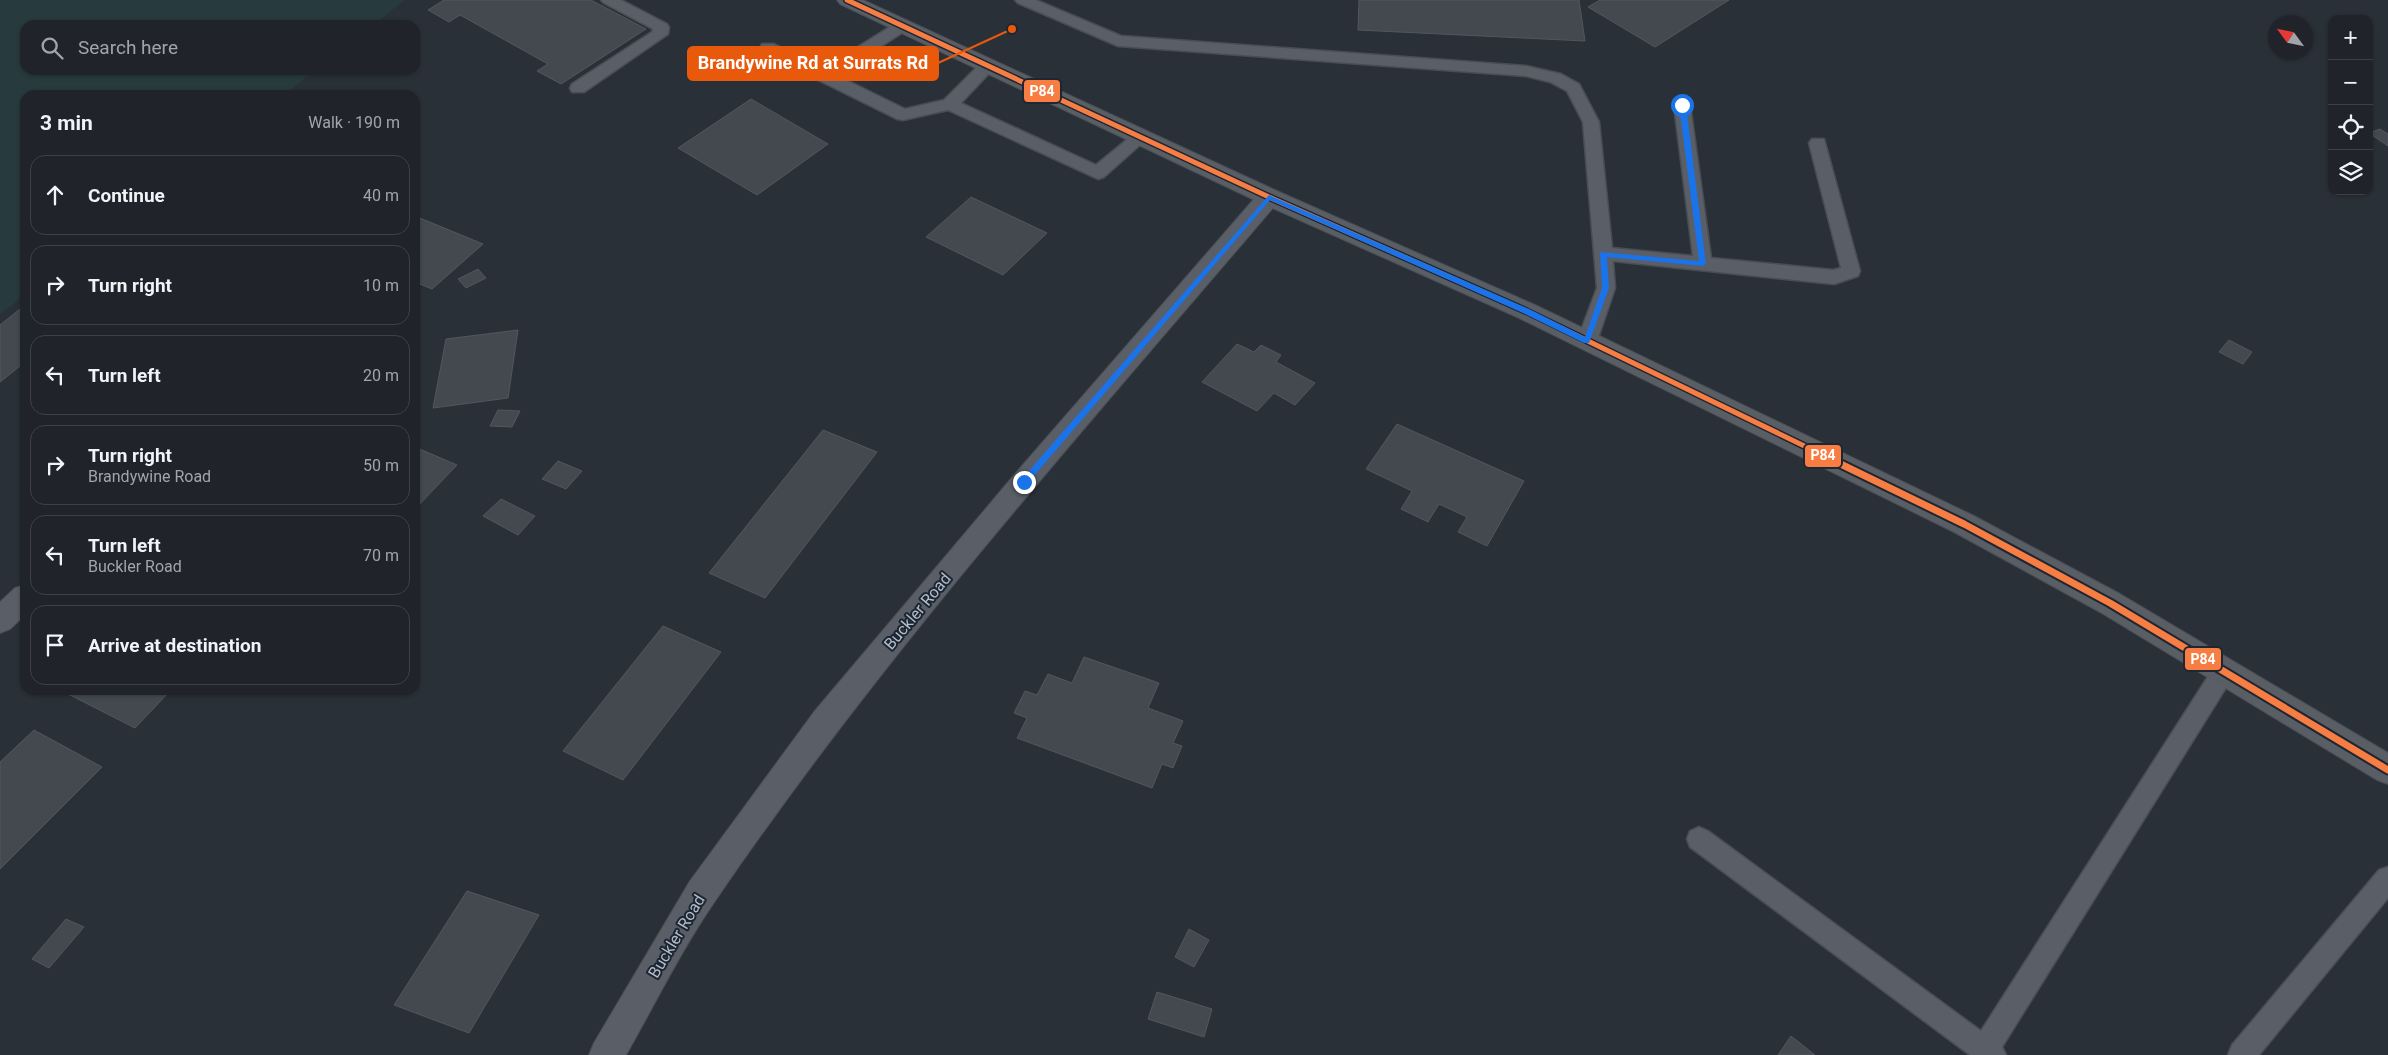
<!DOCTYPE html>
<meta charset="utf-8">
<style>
:root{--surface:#20242a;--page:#282c32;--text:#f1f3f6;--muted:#a2a4a8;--line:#3d4147}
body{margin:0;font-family:Roboto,sans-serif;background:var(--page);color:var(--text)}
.controls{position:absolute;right:15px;top:15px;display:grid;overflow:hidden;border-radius:10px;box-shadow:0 1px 4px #0004}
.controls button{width:45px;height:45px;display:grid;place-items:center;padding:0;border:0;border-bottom:1px solid var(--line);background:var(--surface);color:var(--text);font:25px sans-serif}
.compass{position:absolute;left:2268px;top:15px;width:45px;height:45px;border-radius:50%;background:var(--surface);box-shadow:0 1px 4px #0004;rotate:303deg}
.stop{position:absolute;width:15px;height:15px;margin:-11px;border:4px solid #1a73e8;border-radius:50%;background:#fff}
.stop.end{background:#1a73e8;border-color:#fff;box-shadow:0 1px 5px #0008}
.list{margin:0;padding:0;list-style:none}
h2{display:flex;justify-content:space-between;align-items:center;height:65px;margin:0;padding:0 20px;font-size:21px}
h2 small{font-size:16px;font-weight:400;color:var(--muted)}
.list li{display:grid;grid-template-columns:32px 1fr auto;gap:15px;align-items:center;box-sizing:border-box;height:80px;margin:0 10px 10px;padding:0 10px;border:1px solid var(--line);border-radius:15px}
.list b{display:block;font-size:19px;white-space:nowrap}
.list p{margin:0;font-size:16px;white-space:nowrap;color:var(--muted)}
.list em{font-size:16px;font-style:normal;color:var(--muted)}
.icon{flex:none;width:28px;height:28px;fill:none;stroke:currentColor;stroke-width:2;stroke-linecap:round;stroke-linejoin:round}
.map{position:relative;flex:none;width:2388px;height:1055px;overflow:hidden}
.search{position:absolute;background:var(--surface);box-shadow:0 1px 4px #0004;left:20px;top:20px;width:400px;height:55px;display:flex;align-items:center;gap:12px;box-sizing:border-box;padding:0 18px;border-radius:15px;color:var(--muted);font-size:19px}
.panel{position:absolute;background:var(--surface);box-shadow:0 1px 4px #0004;left:20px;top:90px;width:400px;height:605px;border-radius:15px}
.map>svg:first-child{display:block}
.green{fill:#273a3e}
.building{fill:#444950;stroke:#52575f}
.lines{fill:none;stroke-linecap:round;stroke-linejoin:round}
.service-casing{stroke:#484c53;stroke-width:3}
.minor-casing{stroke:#484c53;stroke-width:2}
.secondary-casing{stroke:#484c53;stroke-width:2}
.service{fill:#5a5e66;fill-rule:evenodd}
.minor{fill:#5a5e66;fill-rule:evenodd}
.secondary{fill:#595d64;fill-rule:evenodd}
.bus-1-far1-casing{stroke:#1d2633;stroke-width:8}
.bus-1-casing{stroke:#1d2633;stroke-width:11}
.bus-1-far1{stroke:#f77d43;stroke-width:5}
.bus-1{stroke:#f77d43;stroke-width:7}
.route{fill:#1a73e8}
.labels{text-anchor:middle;stroke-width:4;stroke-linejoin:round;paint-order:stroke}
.street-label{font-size:16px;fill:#b4bcc9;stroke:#1d2633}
.leader{fill:none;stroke:#e8590c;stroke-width:2}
.callout-dot{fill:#e8590c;stroke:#1d2633;stroke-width:2}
.callout{fill:#e8590c;stroke:#e8590c;stroke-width:2}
.callout-label{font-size:18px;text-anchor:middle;font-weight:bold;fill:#fff}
.line-badge{stroke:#1d2633;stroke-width:2}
.badge-label{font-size:14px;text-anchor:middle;font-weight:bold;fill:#fff}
</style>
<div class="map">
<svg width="2388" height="1055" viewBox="0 0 2388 1055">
<rect width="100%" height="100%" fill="#2a3038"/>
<polygon class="green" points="0,0 405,0 373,25 25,25 25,70 316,70 284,95 25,95 25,295 0,314"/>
<g class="building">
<polygon points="444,0 591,0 646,29 561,84 537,71 548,64 460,15 449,22 428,10"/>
<polygon points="1359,0 1579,0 1585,41 1358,30"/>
<polygon points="1600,0 1729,0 1655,47 1588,7"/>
<polygon points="751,99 828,144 757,195 678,148"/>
<polygon points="2380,129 2388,134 2388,146 2369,133"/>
<polygon points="971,197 1047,233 1003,275 926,237"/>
<polygon points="415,216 483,244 432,289 415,282"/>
<polygon points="478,269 486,278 466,288 458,279"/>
<polygon points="25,305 25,362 0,382 0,325"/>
<polygon points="518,330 508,398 433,408 446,339"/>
<polygon points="2229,340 2252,352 2243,364 2219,352"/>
<polygon points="1237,344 1254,352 1261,345 1281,355 1276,362 1315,383 1295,405 1274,393 1257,411 1202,382"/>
<polygon points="498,410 520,411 512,427 490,426"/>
<polygon points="1397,424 1524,481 1487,546 1458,532 1467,517 1439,504 1428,522 1401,509 1412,491 1366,469"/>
<polygon points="823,430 877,452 765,598 709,573"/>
<polygon points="415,447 457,465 415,509"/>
<polygon points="558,461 582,471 566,489 542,479"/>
<polygon points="501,499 535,516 518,535 483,516"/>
<polygon points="663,626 721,652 623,780 563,751"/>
<polygon points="1084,657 1159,683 1148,708 1183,721 1173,743 1182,746 1173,768 1162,764 1152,788 1017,738 1027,718 1014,713 1025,691 1037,695 1048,674 1072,683"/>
<polygon points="73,690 171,690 135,728 68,694"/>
<polygon points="34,730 102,767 0,869 0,762"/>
<polygon points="467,891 539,915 469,1033 394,1005"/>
<polygon points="66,919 84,927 49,968 32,959"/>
<polygon points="1189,929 1209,940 1194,967 1175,957"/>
<polygon points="1157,992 1212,1009 1204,1037 1148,1019"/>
<polygon points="1791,1036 1815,1055 1778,1055"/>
</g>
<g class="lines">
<g class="service-casing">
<g id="service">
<polygon points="601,0 621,0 667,24 669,27 668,34 584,92 572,92 570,88 572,84 652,32 653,29 604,3"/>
<polygon points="1015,0 1036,0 1121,36 1526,66 1561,74 1579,84 1599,122 1612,248 1693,256 1674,105 1676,101 1688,101 1690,105 1711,258 1833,270 1841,268 1809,143 1812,139 1824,139 1860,271 1858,276 1834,284 1613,261 1615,288 1597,341 1594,346 1587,348 1580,346 1577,341 1597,288 1583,122 1567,91 1550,82 1526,76 1118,46 1018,3"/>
<polygon points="902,21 908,23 910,26 908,29 836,75 905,109 944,100 982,62 994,62 996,66 961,103 1096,165 1135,133 1147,133 1149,137 1104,177 1098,179 948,110 903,120 897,119 762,52 760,48 762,44 774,44 823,69 896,23"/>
<polygon points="2224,661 2232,664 2235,671 2232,678 2002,1047 2006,1055 1970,1055 1690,847 1687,839 1690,831 1699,827 1708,831 1981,1031 2216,664"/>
<polygon points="2388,867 2388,898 2259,1055 2228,1055 2232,1045 2379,870"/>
</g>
</g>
<g class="minor-casing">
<g id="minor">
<path d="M1269,189L1277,191L1280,197L1277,203C1084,430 883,654 715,901C682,949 655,1004 626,1055H589L594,1043L690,881L814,712L1015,474L1261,191Z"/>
<polygon points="25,585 25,615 10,629 0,633 0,602 15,588"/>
</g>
</g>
<g class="secondary-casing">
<polygon id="secondary" points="837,0 863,0 1277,191 1535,305 1974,516 2120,594 2388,753 2388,784 2377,780 2100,612 1954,532 1517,317 1261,203 840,4"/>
</g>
<use href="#service" class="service"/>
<use href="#minor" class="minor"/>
<use href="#secondary" class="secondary"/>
<g class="bus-1-far1-casing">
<polyline id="bus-1-far1" points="847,0 1269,197 1526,311 1823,455"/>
</g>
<g class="bus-1-casing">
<polyline id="bus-1" points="1820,454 1964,524 2110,603 2388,770"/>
</g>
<use href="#bus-1-far1" class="bus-1-far1"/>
<use href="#bus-1" class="bus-1"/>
</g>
<polygon class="route" points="1682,103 1686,105 1706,264 1703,266 1607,257 1609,288 1589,343 1584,343 1523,313 1270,200 1027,484 1021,484 1021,480 1269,195 1529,309 1585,337 1602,288 1600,252 1699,261 1679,105"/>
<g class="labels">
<g class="street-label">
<text transform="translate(917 611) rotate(-50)" y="6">Buckler Road</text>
<text transform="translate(676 936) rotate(-59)" y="6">Buckler Road</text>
</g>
</g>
<path class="leader" d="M1012 29L938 63"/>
<circle class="callout-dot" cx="1012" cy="29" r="5"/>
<rect class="callout" x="688" y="47" width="250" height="33" rx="5"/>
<g class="callout-label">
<text x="813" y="69">Brandywine Rd at Surrats Rd</text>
</g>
<g class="line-badge">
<rect x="1023" y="79" width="38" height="24" rx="5" fill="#f77d43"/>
<rect x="1804" y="444" width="38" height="24" rx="5" fill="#f77d43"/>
<rect x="2184" y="647" width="38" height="24" rx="5" fill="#f77d43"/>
</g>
<g class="badge-label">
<text x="1042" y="96">P84</text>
<text x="1823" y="460">P84</text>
<text x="2203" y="664">P84</text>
</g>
</svg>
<div class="controls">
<button>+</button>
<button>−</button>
<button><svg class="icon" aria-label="locate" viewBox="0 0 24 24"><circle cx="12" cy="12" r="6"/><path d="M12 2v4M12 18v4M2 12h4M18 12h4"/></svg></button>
<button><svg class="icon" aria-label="layers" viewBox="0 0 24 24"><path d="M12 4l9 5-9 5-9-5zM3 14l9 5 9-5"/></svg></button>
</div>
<svg class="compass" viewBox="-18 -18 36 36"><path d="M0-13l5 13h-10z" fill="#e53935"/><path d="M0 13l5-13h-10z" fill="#a2a4a8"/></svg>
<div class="stop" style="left:1682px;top:105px"></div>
<div class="stop end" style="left:1024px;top:482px"></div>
<div class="search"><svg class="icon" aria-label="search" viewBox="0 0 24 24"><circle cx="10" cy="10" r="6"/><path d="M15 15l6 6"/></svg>Search here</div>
<section class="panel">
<h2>3 min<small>Walk · 190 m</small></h2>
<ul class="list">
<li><svg class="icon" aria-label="ahead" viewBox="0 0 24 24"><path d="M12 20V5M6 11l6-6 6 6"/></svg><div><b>Continue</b></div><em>40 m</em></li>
<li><svg class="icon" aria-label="right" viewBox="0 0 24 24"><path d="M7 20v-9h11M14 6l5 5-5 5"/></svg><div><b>Turn right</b></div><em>10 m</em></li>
<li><svg class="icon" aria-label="left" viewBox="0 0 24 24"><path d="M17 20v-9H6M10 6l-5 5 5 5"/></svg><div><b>Turn left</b></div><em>20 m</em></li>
<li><svg class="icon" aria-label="right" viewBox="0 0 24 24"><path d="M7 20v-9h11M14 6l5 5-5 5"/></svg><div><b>Turn right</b><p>Brandywine Road</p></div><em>50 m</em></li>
<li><svg class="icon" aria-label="left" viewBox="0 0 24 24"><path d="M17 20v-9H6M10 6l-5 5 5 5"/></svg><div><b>Turn left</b><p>Buckler Road</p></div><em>70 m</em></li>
<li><svg class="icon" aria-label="arrive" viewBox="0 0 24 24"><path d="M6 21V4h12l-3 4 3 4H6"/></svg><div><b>Arrive at destination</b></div></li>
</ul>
</section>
</div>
